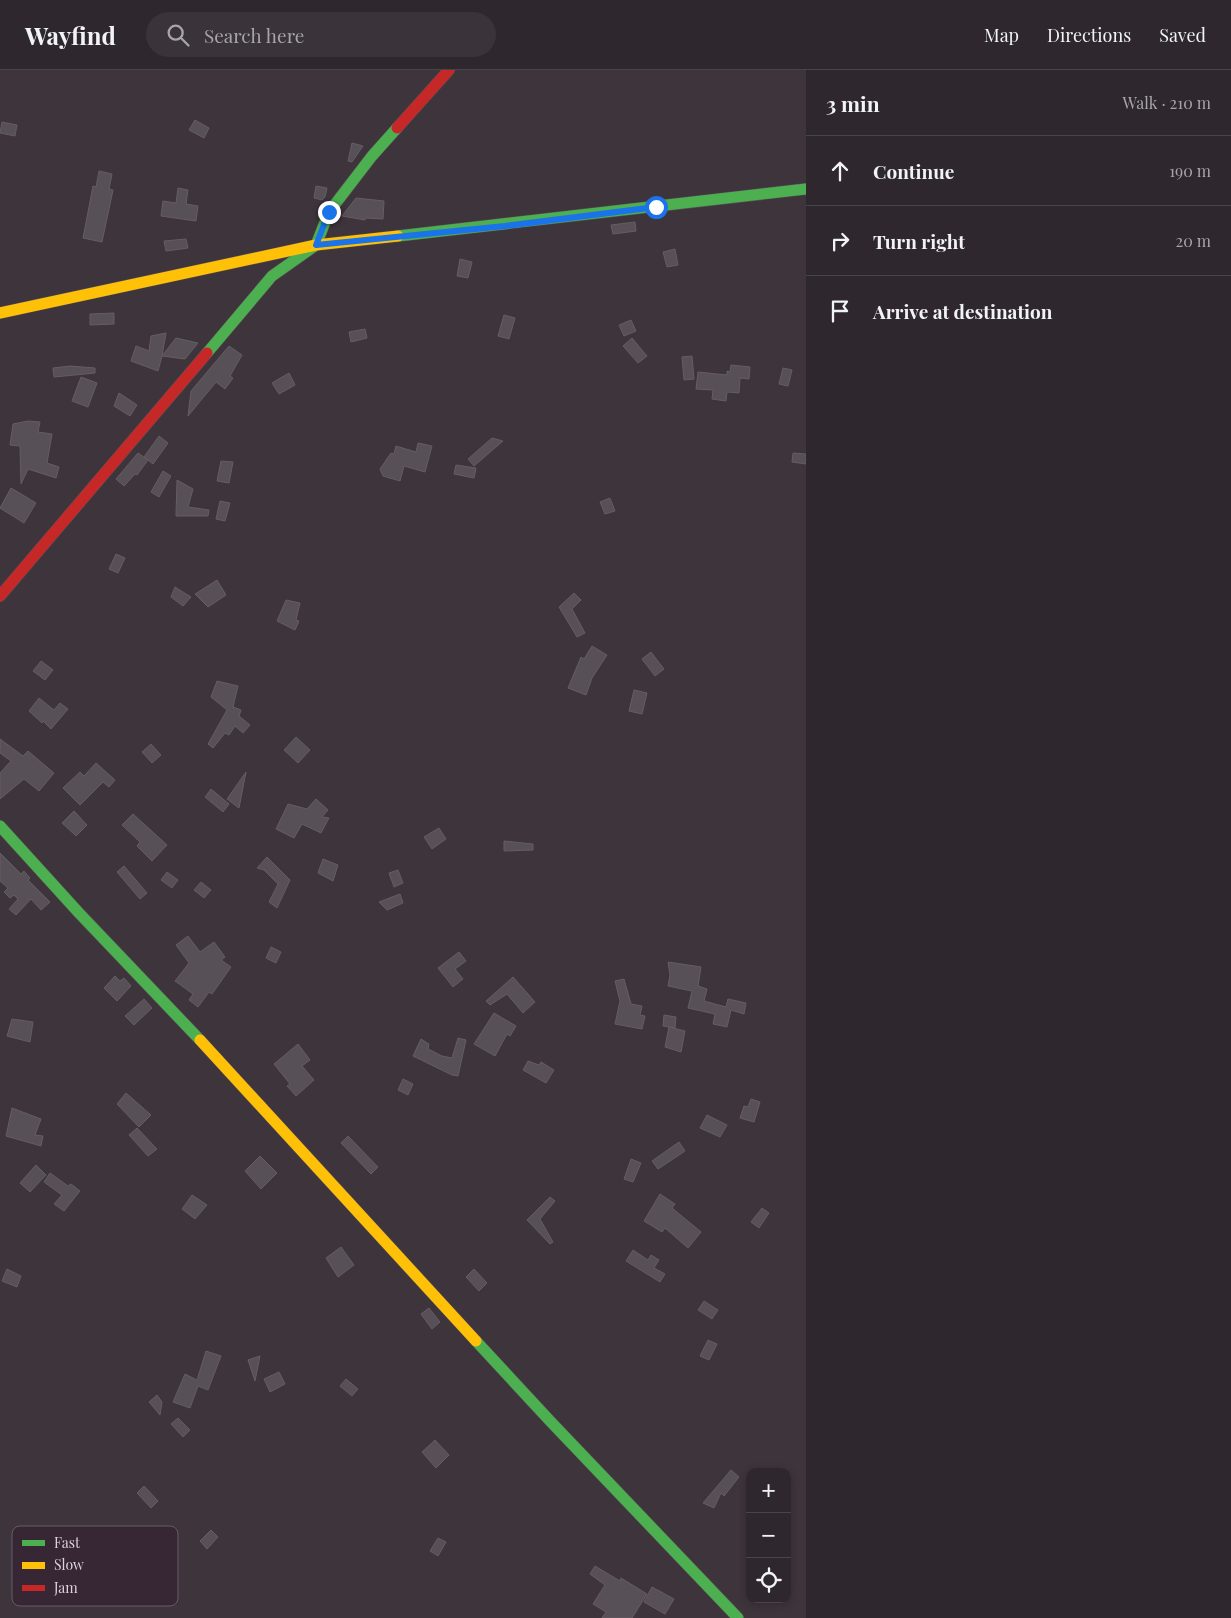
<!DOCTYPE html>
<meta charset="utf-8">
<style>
:root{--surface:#2e272d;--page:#3a3339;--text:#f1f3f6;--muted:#a7a5aa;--line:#494449}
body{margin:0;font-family:"Playfair Display",serif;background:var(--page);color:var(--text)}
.controls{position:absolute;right:15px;bottom:15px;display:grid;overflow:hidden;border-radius:10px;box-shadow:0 2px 8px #0003}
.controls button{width:45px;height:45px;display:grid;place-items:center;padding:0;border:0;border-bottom:1px solid var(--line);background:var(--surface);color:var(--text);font:25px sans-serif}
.stop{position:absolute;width:15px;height:15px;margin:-11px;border:4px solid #1a73e8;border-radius:50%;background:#fff}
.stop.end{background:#1a73e8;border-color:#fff;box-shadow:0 1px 5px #0008}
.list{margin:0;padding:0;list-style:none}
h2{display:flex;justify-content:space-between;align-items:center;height:65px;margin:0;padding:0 20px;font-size:21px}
h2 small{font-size:16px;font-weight:400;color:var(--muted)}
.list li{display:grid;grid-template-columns:32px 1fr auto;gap:15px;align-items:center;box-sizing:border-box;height:70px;padding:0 20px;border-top:1px solid var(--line)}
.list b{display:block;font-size:19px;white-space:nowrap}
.list em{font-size:16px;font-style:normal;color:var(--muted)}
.icon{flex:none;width:28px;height:28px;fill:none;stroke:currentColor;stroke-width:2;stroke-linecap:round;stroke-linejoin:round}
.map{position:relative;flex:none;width:806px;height:1548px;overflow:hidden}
header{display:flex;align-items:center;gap:30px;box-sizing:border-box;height:70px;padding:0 25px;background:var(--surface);border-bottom:1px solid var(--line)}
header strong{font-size:24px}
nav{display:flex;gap:28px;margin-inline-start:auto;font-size:18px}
.search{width:350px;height:45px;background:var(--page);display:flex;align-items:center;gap:12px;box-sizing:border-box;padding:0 18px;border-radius:28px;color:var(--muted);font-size:19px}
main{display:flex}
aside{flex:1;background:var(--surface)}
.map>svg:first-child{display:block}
.building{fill:#575056;stroke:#665d64}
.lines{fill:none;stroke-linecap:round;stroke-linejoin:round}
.fast-casing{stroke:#595057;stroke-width:12}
.slow-casing{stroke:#595057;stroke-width:12}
.jam-casing{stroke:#595057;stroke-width:12}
.fast{stroke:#4caf50;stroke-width:11}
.slow{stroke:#ffc107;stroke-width:11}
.jam{stroke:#c62828;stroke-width:11}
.route{stroke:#1a73e8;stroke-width:6}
.key{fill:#372734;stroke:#695b66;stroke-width:1}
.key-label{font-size:14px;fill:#ddd3db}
</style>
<header>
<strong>Wayfind</strong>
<div class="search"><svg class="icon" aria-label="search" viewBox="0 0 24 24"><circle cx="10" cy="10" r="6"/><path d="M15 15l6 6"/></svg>Search here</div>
<nav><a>Map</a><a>Directions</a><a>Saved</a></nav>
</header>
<main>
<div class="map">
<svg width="806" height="1548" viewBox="0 0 806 1548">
<rect width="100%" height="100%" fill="#3e343c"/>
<g class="building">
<polygon points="195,50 209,58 204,68 189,60"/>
<polygon points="2,52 17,55 15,66 0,63"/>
<polygon points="352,73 363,76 352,92 348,91"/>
<polygon points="99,101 112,104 109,119 113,120 102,172 83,168 93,116 96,117"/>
<polygon points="316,116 327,118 325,127 322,130 314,128"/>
<polygon points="178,118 188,120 186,134 198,136 196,151 161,146 163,131 176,133"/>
<polygon points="356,128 384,131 383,149 365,148 365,150 342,146"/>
<polygon points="635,152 636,161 613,164 611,155"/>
<polygon points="186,169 188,178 166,181 164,171"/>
<polygon points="675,179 678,195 667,197 663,182"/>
<polygon points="460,189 472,192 468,208 457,206"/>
<polygon points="114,243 114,254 90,255 90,244"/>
<polygon points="504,245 515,248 509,269 498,266"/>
<polygon points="631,250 636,261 624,266 619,255"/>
<polygon points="365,259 367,268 351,272 349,262"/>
<polygon points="166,263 162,286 176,268 198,273 185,289 162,286 158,301 131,291 136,276 149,281 151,266"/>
<polygon points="632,268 647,286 638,293 623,276"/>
<polygon points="229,276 242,285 230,306 233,308 225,319 216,312 188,346 191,321"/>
<polygon points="692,286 694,309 684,310 682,287"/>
<polygon points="731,295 750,297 749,309 740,308 739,323 727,322 726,331 712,329 713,320 696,319 698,302 727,305 727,301 730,302"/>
<polygon points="70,296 95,298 95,303 54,307 53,298"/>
<polygon points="783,298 792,300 788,316 779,314"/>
<polygon points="289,303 295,315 279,324 272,313"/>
<polygon points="81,307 97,313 88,337 72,331"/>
<polygon points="119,323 137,335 130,346 114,336"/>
<polygon points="28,351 40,352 38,362 52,364 47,393 59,397 56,408 28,399 21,414 20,376 10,375 13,354"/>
<polygon points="159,366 168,373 153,394 144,387"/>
<polygon points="492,368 503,371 474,396 468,389"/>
<polygon points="418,373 432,376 425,402 404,396 400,411 383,406 380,399 391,383 394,384 396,376 416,382"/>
<polygon points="138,383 148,390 137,405 135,404 124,416 116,409"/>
<polygon points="793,383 806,384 806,394 792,392"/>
<polygon points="221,391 233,392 229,413 217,411"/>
<polygon points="456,395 476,398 474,408 454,404"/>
<polygon points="163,401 171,406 159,427 151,422"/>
<polygon points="177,410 193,419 188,437 209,440 208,446 176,446"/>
<polygon points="11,418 36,433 24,453 0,438"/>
<polygon points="610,428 615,441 605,444 600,432"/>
<polygon points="220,431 230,433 225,451 216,449"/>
<polygon points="116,484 125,488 118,503 109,499"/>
<polygon points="217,510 226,525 208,537 195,524"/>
<polygon points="175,517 191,527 183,536 171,527"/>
<polygon points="574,523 581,530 572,539 585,563 577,567 559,537"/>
<polygon points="286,530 300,533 296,550 299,551 295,560 277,551"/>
<polygon points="592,576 607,585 592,608 586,625 568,618 581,587 584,589"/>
<polygon points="651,582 664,599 655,606 642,589"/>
<polygon points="41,591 53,600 45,610 33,601"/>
<polygon points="217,611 238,616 233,637 241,640 239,646 250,655 243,663 235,656 229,665 225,663 213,678 208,674 227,640 211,627"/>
<polygon points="634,620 647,623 642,644 629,641"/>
<polygon points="39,628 54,640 60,633 68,639 51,659 43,651 42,653 29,641"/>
<polygon points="296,667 310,680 298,693 284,680"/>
<polygon points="0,669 23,686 28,681 54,703 39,721 24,709 0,729 0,703 11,691 0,683"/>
<polygon points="151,674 161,685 152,693 142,682"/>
<polygon points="96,693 115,710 109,717 103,712 80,735 63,718 80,702 84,706"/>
<polygon points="246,702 239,738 227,729"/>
<polygon points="211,719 229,734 223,742 205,727"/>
<polygon points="316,729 328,740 322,747 329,748 321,763 302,754 294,768 276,759 288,734 307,739"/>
<polygon points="74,741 87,755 76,766 62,753"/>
<polygon points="133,744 167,775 152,791 137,776 140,772 122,755"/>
<polygon points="439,758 446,769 432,779 424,767"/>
<polygon points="504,771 533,774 533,780 504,781"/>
<polygon points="0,783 21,804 24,801 30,808 28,810 50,832 41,840 31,829 16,845 9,839 18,829 14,825 10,828 4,822 8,818 0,811"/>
<polygon points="267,787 290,810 277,838 269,832 278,814 264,800 257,798"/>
<polygon points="323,789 338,795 333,811 318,803"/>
<polygon points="124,796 147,823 140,829 117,802"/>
<polygon points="398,800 403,813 394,817 389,803"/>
<polygon points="167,802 178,810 172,818 161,810"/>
<polygon points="201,812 211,820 204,828 194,820"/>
<polygon points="400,824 403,833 387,840 379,832"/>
<polygon points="188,866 200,882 214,872 225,887 221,890 231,897 212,924 209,922 198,937 189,930 193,924 175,911 189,893 176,875"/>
<polygon points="271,877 281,882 276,893 266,888"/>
<polygon points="459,882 466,891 455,899 463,909 453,917 438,898"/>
<polygon points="668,892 701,897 698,916 707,919 704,931 726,937 728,929 746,933 744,944 731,940 727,957 713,954 715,944 688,938 692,921 668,916 670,905"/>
<polygon points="115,906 120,911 124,908 131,916 117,931 104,918"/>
<polygon points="513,907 535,932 523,943 507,924 490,935 486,931"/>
<polygon points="624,909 631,934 642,936 640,945 645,946 642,959 615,954 620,931 615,911"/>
<polygon points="144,929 152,938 134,955 125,946"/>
<polygon points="494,943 516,956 510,966 507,964 495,986 474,974"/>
<polygon points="664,945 676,947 675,958 663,956"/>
<polygon points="12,949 33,952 30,972 7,966"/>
<polygon points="669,957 685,961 681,982 665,977"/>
<polygon points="458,968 466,970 458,1006 452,1005 413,986 421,969 429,974 428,979 442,986 452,988"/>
<polygon points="298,974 310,990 302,996 314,1010 296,1026 287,1016 290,1014 274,994"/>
<polygon points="528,991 539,995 541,992 554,1000 546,1013 523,1000"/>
<polygon points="403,1009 413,1014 408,1025 398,1020"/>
<polygon points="126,1023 151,1045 139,1057 117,1034"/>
<polygon points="751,1029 760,1032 754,1052 740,1048 744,1036 748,1037"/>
<polygon points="12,1038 41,1049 35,1065 43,1066 41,1076 6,1066"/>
<polygon points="707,1045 727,1055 720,1067 700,1058"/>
<polygon points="137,1058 157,1079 148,1086 129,1065"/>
<polygon points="348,1066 378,1097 371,1104 341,1073"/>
<polygon points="679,1072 685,1081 658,1099 652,1091"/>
<polygon points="260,1086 277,1103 261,1119 245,1101"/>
<polygon points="631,1089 641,1093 633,1112 624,1109"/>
<polygon points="36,1095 46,1105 30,1122 20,1113"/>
<polygon points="50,1103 68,1116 71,1114 80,1121 64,1141 54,1134 62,1125 44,1112"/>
<polygon points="660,1124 675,1134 672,1138 701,1162 688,1178 665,1158 662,1162 644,1151"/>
<polygon points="192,1125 207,1135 195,1149 182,1139"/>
<polygon points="550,1127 555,1131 540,1149 553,1172 550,1174 527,1150"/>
<polygon points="762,1138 769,1143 759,1158 751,1152"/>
<polygon points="341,1177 354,1195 338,1207 326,1188"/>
<polygon points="633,1180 648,1190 651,1185 659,1190 654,1198 665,1204 660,1212 626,1191"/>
<polygon points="7,1199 21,1206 17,1217 2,1211"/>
<polygon points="474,1199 487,1213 479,1221 466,1207"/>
<polygon points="704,1231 718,1240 712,1249 698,1240"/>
<polygon points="429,1238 440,1252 432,1259 421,1244"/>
<polygon points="708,1270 717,1274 709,1290 700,1286"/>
<polygon points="206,1281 221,1286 208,1320 198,1316 190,1338 173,1332 185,1304 197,1310"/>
<polygon points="260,1286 255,1311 248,1290"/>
<polygon points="279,1302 285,1314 270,1322 264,1309"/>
<polygon points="346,1309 358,1319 352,1326 340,1316"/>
<polygon points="157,1325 162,1332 160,1345 149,1332"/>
<polygon points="178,1348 190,1360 183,1367 171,1354"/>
<polygon points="435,1370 449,1385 436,1398 422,1382"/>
<polygon points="731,1400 739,1407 724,1426 721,1423 714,1438 703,1433"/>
<polygon points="144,1416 158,1431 151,1438 137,1423"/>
<polygon points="211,1460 218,1467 207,1479 200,1471"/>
<polygon points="438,1468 446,1472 438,1486 430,1481"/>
<polygon points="595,1496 620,1511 621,1508 647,1524 632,1548 602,1548 606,1542 593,1534 605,1515 590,1504"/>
<polygon points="652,1517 674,1529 665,1544 644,1532"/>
</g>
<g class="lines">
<g class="fast-casing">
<g id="fast">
<polyline points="398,166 806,119"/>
<polyline points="207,283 272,206 316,175 329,142 372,86 397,58"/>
<polyline points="0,756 79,843 200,970"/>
<polyline points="476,1271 551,1352 738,1548"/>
</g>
</g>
<g class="slow-casing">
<g id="slow">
<polyline points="0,243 316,175 398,166"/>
<polyline points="200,970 476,1271"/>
</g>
</g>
<g class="jam-casing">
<g id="jam">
<polyline points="397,58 449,0"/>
<polyline points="0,526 207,283"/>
</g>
</g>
<use href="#fast" class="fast"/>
<use href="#slow" class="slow"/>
<use href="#jam" class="jam"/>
</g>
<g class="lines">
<polyline class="route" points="329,142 316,175 505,156 656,137"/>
</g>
<rect x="12" y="1456" width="166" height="80" rx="8" class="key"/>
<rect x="22" y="1470" width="23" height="6" fill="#4caf50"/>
<rect x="22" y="1492" width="23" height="7" fill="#ffc107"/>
<rect x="22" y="1515" width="23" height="6" fill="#c62828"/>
<g class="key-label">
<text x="54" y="1478">Fast</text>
<text x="54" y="1500">Slow</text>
<text x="54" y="1523">Jam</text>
</g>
</svg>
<div class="controls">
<button>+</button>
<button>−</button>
<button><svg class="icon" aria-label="locate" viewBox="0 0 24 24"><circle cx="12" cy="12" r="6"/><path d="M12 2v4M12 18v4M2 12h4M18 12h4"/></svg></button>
</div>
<div class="stop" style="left:656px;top:137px"></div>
<div class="stop end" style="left:329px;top:142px"></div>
</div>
<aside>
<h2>3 min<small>Walk · 210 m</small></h2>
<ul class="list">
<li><svg class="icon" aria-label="ahead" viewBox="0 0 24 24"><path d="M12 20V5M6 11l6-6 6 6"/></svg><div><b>Continue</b></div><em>190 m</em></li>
<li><svg class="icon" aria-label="right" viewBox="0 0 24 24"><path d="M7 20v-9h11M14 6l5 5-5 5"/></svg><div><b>Turn right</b></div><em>20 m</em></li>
<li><svg class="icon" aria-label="arrive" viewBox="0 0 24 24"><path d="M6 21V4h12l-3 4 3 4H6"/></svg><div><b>Arrive at destination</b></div></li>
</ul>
</aside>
</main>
